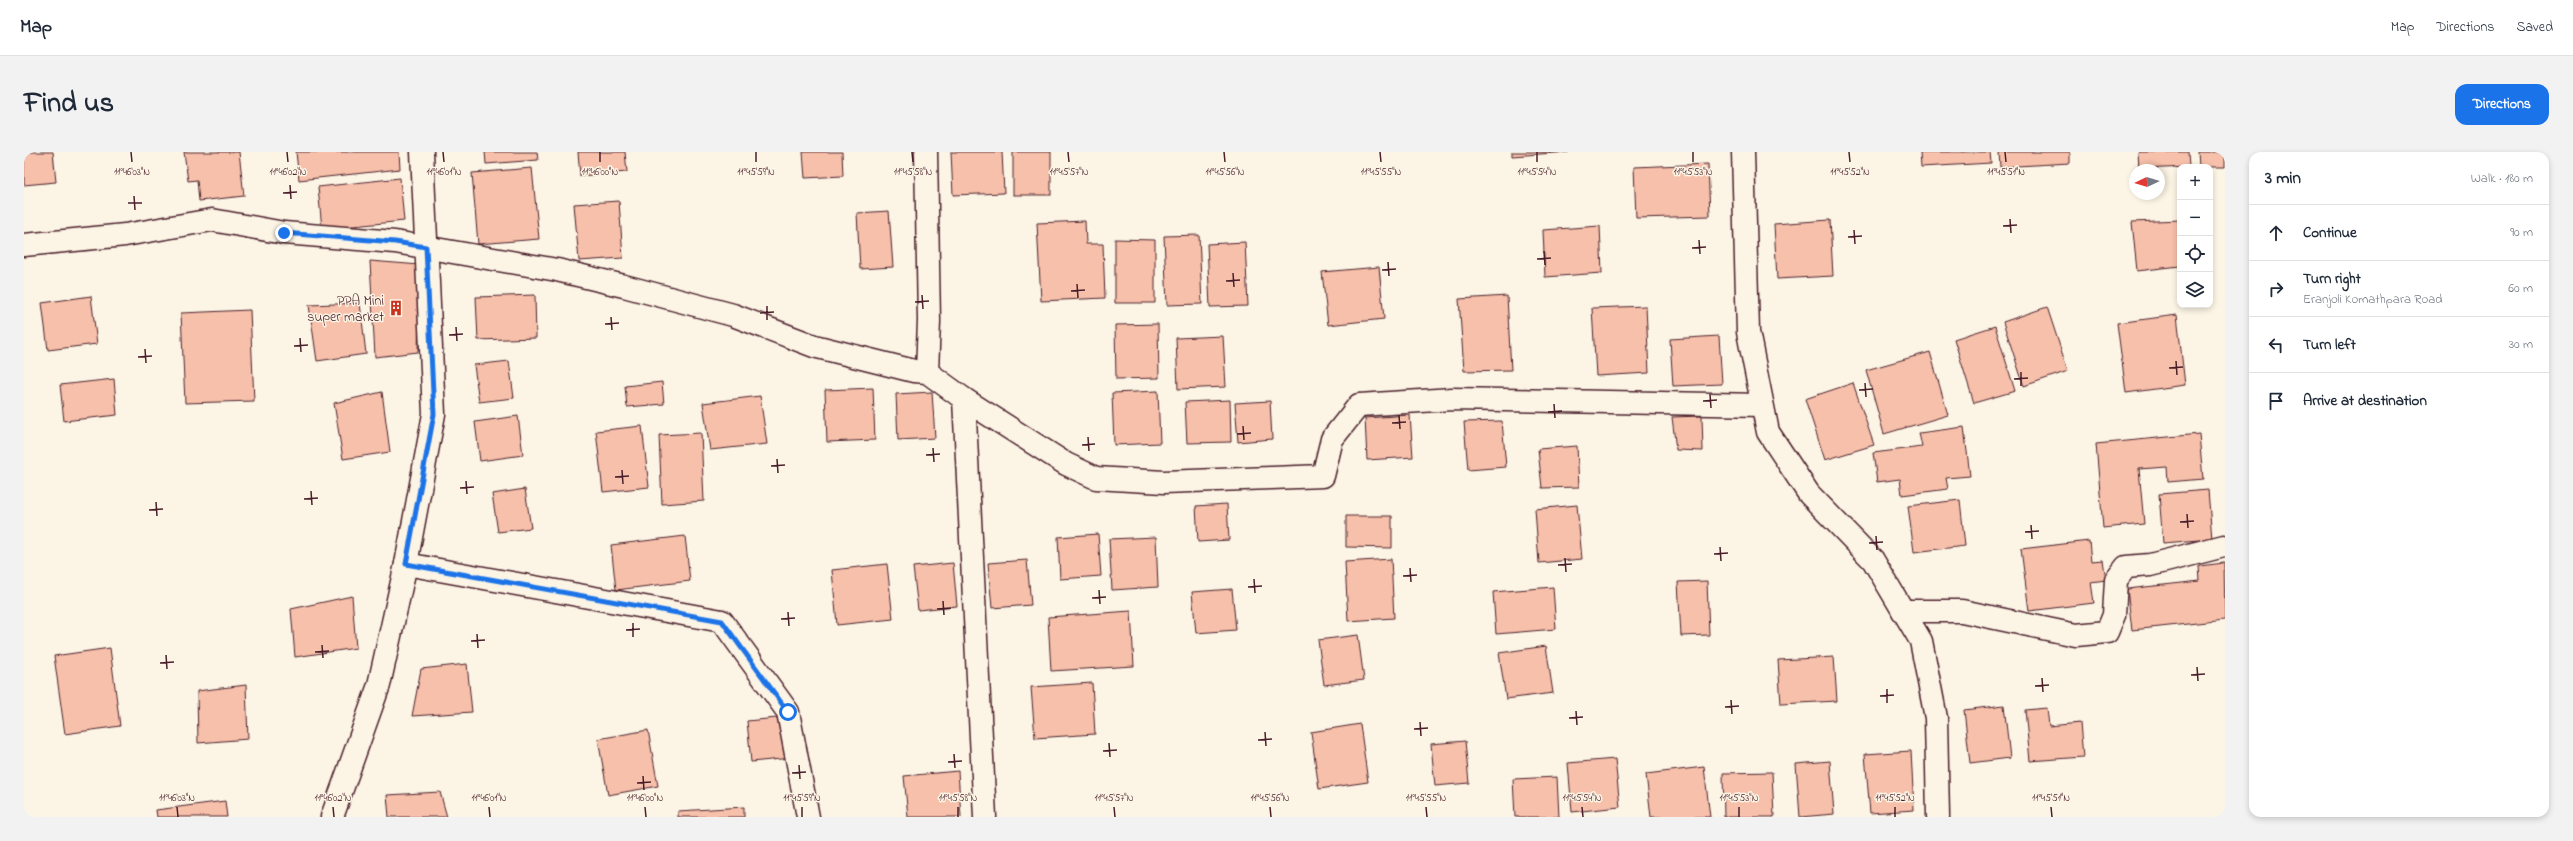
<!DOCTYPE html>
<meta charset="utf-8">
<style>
:root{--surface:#fff;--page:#f2f2f3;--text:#1f2937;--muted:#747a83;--line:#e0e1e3;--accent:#1a73e8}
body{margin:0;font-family:"Indie Flower",sans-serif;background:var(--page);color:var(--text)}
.controls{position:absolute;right:12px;top:12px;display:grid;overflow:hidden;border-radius:8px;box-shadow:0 2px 6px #0003}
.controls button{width:36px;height:36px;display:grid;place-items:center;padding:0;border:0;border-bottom:1px solid var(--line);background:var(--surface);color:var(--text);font:20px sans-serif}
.compass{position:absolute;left:2105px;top:12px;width:36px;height:36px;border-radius:50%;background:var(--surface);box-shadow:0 2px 6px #0003;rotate:266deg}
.stop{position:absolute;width:12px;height:12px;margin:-9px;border:3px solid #1a73e8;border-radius:50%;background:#fff}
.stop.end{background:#1a73e8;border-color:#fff;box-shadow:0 1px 4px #0008}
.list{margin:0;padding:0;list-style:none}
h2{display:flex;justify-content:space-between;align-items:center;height:52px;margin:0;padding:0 16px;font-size:17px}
h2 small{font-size:13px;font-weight:400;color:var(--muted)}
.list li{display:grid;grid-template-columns:26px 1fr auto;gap:12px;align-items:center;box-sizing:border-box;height:56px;padding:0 16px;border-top:1px solid var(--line)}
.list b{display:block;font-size:15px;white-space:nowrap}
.list p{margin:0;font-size:13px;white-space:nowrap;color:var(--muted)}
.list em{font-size:13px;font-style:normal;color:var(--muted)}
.icon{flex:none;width:22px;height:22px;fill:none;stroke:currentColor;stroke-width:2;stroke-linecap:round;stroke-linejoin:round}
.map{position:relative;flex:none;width:2201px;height:665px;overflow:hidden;border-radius:12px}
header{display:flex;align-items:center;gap:24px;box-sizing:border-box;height:56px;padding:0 20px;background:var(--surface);border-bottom:1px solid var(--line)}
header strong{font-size:19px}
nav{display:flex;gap:22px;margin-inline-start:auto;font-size:14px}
.intro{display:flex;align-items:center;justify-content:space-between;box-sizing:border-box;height:96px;padding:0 24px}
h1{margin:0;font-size:28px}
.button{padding:10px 18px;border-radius:12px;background:var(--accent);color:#fff;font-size:14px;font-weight:700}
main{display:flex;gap:24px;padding:0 24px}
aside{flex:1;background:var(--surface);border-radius:12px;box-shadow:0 2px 6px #0003}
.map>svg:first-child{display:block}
.building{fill:#f6c0aa;stroke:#4a1f2b}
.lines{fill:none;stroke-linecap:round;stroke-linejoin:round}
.street-casing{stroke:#4a1f2b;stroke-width:25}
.secondary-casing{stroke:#4a1f2b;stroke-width:25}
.street{stroke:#fcf5e5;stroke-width:22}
.secondary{stroke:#fcf5e5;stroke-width:22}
.route{stroke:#1a73e8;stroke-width:5}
.ticks{fill:none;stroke:#4a1f2b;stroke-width:1.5}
.labels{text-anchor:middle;stroke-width:3;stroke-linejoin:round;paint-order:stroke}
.poi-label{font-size:14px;fill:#4a1f2b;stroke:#fcf5e5;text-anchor:end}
.ticks-label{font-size:10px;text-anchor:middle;fill:#4a1f2b;stroke:#fcf5e5;stroke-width:3;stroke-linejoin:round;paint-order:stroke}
</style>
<header>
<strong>Map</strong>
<nav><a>Map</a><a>Directions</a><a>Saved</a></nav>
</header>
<div class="intro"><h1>Find us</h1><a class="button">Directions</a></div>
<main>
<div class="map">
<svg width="2201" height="665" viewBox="0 0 2201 665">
<rect width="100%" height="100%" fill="#fcf5e5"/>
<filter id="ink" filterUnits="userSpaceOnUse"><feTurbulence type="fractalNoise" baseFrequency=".025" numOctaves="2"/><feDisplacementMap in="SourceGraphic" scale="8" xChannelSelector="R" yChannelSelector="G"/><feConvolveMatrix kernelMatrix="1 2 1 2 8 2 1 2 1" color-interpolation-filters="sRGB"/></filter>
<g filter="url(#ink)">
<g class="building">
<polygon points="0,0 29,0 32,30 0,33"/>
<polygon points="160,0 215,0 220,44 175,49 173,28 164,29"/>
<polygon points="272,0 375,0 376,17 275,28"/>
<polygon points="461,0 513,0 514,8 462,12"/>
<polygon points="554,0 601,0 603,20 556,24"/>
<polygon points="779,0 818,0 819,24 781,26"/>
<polygon points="927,0 978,0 980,41 929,43"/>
<rect x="989" y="0" width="38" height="43"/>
<polygon points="1488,0 1545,0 1488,4"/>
<polygon points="1896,0 1966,0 1967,11 1897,15"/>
<polygon points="1975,0 2046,0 2046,11 1976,15"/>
<polygon points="2114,0 2164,0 2165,15 2115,17"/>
<polygon points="2174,0 2201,0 2201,15 2175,15"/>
<polygon points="1684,12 1686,64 1612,66 1610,15"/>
<polygon points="508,16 515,87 454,92 448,21"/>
<polygon points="376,26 380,69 298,77 294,35"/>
<polygon points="595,49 599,106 555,109 550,52"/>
<polygon points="865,59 869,115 836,117 833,61"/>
<polygon points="1806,68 1809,124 1753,127 1750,72"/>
<polygon points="2156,68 2156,114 2113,119 2108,70"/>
<polygon points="1061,69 1062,92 1079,92 1081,146 1017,149 1013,71"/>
<polygon points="1576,74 1578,121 1521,125 1519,78"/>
<polygon points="1175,83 1178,152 1143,153 1140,84"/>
<polygon points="1091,87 1131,88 1131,151 1091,151"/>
<polygon points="1221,90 1224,154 1186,155 1183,92"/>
<polygon points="346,109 396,113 394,200 351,205"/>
<polygon points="1355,115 1360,167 1304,173 1298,120"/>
<polygon points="511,143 512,186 454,188 452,145"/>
<polygon points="67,144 73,192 24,198 18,151"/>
<polygon points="1483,144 1487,218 1440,219 1435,147"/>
<polygon points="336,151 342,202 293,209 285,153"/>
<polygon points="1622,154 1625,221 1572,224 1568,156"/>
<polygon points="2023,155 2044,219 2000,234 1979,170"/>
<polygon points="226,158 230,249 161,251 157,161"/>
<polygon points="2153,163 2161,233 2102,241 2093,171"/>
<polygon points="1134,172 1135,226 1092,227 1091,173"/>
<polygon points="1971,174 1991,239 1950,251 1930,187"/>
<polygon points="1199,184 1202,235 1154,237 1152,186"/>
<polygon points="1695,184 1698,232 1649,234 1646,187"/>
<polygon points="1906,200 1924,263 1860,282 1842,218"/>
<polygon points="485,209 490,246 455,250 450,213"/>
<polygon points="90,227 93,263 40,269 36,233"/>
<polygon points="638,230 640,252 603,255 601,234"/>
<polygon points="1829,231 1850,293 1801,308 1781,247"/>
<polygon points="849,236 851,288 803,290 801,238"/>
<polygon points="1134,239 1136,291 1090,293 1088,241"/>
<polygon points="358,240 366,300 319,307 310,251"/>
<polygon points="908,240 911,286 874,288 872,242"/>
<polygon points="736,244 743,292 686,298 679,251"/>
<polygon points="1206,248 1207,290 1163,291 1161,250"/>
<polygon points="1246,249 1248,287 1214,290 1211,251"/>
<polygon points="1386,263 1389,305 1343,308 1341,266"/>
<polygon points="494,264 499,303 456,309 451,270"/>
<polygon points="1678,264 1679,299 1652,298 1648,265"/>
<polygon points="1478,269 1482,315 1444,318 1440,270"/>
<polygon points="618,274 625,335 579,340 572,279"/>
<polygon points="1940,275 1946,324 1922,326 1924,337 1878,343 1876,327 1853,330 1849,301 1898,295 1895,281"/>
<polygon points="677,281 680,349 638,352 635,283"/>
<polygon points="2175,282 2179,327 2144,330 2143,315 2115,317 2120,372 2079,376 2072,292"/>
<polygon points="1553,294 1555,335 1518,336 1514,297"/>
<polygon points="501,337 507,376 474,380 468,342"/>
<polygon points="2184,338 2188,387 2139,391 2135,342"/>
<polygon points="1936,348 1941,394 1890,400 1884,354"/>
<polygon points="1203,352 1205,388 1174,390 1172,354"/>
<polygon points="1553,353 1558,407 1515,411 1511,357"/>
<polygon points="1322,364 1368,364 1368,396 1322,395"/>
<polygon points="1074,382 1077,424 1036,427 1034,385"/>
<polygon points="661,384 666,429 592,438 587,393"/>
<polygon points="1132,385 1134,435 1088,438 1085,387"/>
<polygon points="2065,389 2067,409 2079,408 2082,428 2067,430 2070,451 2005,459 1997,397"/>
<polygon points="1367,407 1370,466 1324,469 1321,410"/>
<polygon points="1003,408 1007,453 968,456 964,411"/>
<polygon points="929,411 933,454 894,458 889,415"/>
<polygon points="2200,411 2201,468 2108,478 2103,437 2176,429 2175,414"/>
<polygon points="863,412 869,467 813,473 808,418"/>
<polygon points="1683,429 1685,483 1657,484 1654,430"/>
<polygon points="1529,435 1532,477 1472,482 1469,440"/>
<polygon points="1208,437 1212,478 1172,481 1168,440"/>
<polygon points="328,444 332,496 271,505 267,457"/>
<polygon points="1107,459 1110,514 1027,519 1024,465"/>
<polygon points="1334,483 1340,528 1300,533 1294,488"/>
<polygon points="1522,494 1529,541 1482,547 1475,501"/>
<polygon points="86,496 96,574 41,582 30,504"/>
<polygon points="1810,505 1813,549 1757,552 1754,508"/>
<polygon points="443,512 448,560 388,564 397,517"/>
<polygon points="1068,531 1071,582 1011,586 1007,535"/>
<polygon points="222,533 224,587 174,591 173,539"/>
<polygon points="1980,553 1986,606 1946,611 1940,558"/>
<polygon points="2023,556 2025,574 2056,571 2059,605 2006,609 2001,558"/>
<polygon points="763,565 767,606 727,610 723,569"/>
<polygon points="1336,572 1344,630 1295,637 1287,580"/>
<polygon points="624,578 634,634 584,643 574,587"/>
<polygon points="1441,589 1445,631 1411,634 1407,592"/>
<polygon points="1887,599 1890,658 1846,661 1841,602"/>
<polygon points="1591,607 1596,655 1548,660 1544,611"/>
<polygon points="1806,609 1810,662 1776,665 1772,612"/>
<polygon points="1680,615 1686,665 1627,665 1622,622"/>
<polygon points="934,619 937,665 884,665 880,624"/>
<polygon points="1748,620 1750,665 1700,665 1699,621"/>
<polygon points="1533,625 1535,665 1491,665 1489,627"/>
<polygon points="416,640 423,665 365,665 363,643"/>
<polygon points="201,649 203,665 133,665 132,658"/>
<polygon points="720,655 720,665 654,665 654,659"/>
</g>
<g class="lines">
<g class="street-casing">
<g id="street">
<polyline points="902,0 905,169 903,220"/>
<polyline points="1719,0 1724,180 1744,280 1785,342 1849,408 1897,489 1912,566 1914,665"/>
<polyline points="0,93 101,83 188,68 260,81 371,90 533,118 600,134 709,163 790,194 890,219 903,220 940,247 1042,312 1072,326 1140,330 1299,324 1308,287 1335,253 1428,247 1738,253"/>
<polyline points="940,247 961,665"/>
<polyline points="382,412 698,469 764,560 784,665"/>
<polyline points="1879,459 1938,459 2052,483 2083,480 2090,463 2092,428 2102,415 2126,413 2200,394"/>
</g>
</g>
<g class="secondary-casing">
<polyline id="secondary" points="308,665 355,533 382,412 410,262 398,0"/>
</g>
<use href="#street" class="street"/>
<use href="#secondary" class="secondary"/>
</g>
</g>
<g class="lines" filter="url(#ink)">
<polyline class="route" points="260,81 371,90 402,95 410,262 382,412 698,469 764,560"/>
</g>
<path class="ticks" d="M107,0L108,10M263,0L264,10M419,0L420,10M576,0V10M732,0V10M888,0L889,10M1044,0L1045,10M1200,0L1201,10M1356,0L1357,10M1513,0V10M1669,0V10M1825,0L1826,10M1981,0L1982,10M266,33L267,47M259,41L273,40M110,44L111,58M104,51H118M1986,67L1987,81M1979,74L1993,73M1830,78L1831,92M1824,85L1838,84M1675,88L1676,102M1668,96L1682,95M1520,99L1521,113M1513,107L1527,106M1364,110L1365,124M1358,118L1372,117M1209,121L1210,135M1202,129L1216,128M1053,132L1054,146M1047,139L1061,138M898,143L899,157M891,150L905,149M743,154V168M736,161L750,160M587,165L588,178M581,172L595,171M432,175L433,189M425,183L439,182M276,186L277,200M270,194L284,193M121,197L122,211M114,205L128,204M2152,209L2153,223M2145,216L2159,215M1997,220V234M1990,227L2004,226M1841,231L1842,245M1835,238L1849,237M1686,242L1687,256M1679,249L1693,248M1530,252L1531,266M1524,260L1538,259M1375,263L1376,277M1368,271L1382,270M1219,274L1220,288M1213,282L1227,281M1064,285L1065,299M1058,293L1071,292M909,296L910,310M902,303L916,302M753,307L754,321M747,314L761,313M598,318L599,332M591,325L605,324M442,329L443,342M436,336L450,335M287,339L288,353M280,347L294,346M132,350L133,364M125,358L139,357M2163,362L2164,376M2156,370L2170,369M2007,373L2008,387M2001,380L2015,379M1852,384L1853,398M1845,391L1859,390M1696,395L1697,409M1690,402L1704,401M1541,406L1542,420M1534,413L1548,412M1386,416L1387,430M1379,424L1393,423M1230,427L1231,441M1224,435L1238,434M1075,438L1076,452M1068,446L1082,445M919,449L920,463M913,457L927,456M764,460L765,474M757,467L771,466M609,471V485M602,478L616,477M453,482L454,496M447,489L461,488M298,493L299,506M291,500L305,499M142,503L143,517M136,511L150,510M2173,515L2174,529M2167,523L2181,522M2018,526L2019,540M2011,534L2025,533M1863,537V551M1856,544L1870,543M1707,548L1708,562M1701,555L1715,554M1552,559L1553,573M1545,566L1559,565M1396,570L1397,584M1390,577L1404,576M1241,580L1242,594M1234,588L1248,587M1085,591L1086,605M1079,599L1093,598M930,602L931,616M924,610L938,609M775,613L776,627M768,621L782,620M619,624L620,638M613,631L627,630M153,655L154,665M309,655L310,665M465,655L466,665M621,655L622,665M778,655V665M934,655V665M1090,655L1091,665M1246,655L1247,665M1402,655L1403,665M1558,655L1559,665M1715,655V665M1871,655V665M2027,655L2028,665"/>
<defs>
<g id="building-bare" transform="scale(1.2)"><path d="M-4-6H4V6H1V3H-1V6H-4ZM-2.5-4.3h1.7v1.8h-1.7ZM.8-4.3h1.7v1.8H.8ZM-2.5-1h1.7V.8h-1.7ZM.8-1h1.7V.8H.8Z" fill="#c8321e" stroke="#fcf5e5" stroke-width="2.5" paint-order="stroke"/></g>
</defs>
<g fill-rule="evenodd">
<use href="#building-bare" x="372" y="156"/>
</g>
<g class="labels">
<g class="poi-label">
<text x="360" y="153">PPA Mini<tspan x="360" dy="16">super market</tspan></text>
</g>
</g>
<g class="ticks-label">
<text x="108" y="23">11°46'03"N</text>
<text x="264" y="23">11°46'02"N</text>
<text x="420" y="23">11°46'01"N</text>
<text x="576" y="23">11°46'00"N</text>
<text x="732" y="23">11°45'59"N</text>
<text x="889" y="23">11°45'58"N</text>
<text x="1045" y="23">11°45'57"N</text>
<text x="1201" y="23">11°45'56"N</text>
<text x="1357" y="23">11°45'55"N</text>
<text x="1513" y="23">11°45'54"N</text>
<text x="1669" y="23">11°45'53"N</text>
<text x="1826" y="23">11°45'52"N</text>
<text x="1982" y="23">11°45'51"N</text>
<text x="153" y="649">11°46'03"N</text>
<text x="309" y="649">11°46'02"N</text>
<text x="465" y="649">11°46'01"N</text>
<text x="621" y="649">11°46'00"N</text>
<text x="778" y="649">11°45'59"N</text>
<text x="934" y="649">11°45'58"N</text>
<text x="1090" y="649">11°45'57"N</text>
<text x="1246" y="649">11°45'56"N</text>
<text x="1402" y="649">11°45'55"N</text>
<text x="1558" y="649">11°45'54"N</text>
<text x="1715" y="649">11°45'53"N</text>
<text x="1871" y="649">11°45'52"N</text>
<text x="2027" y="649">11°45'51"N</text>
</g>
</svg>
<div class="controls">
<button>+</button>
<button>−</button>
<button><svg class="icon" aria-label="locate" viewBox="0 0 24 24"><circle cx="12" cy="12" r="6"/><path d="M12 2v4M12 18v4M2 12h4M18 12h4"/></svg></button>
<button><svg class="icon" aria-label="layers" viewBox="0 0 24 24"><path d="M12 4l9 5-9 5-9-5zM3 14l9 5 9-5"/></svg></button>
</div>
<svg class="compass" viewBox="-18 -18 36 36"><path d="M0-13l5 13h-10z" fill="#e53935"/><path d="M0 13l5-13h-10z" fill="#747a83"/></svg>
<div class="stop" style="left:764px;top:560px"></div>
<div class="stop end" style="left:260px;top:81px"></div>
</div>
<aside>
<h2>3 min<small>Walk · 180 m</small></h2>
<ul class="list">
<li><svg class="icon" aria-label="ahead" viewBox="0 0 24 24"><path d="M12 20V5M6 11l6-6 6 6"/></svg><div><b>Continue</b></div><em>90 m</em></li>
<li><svg class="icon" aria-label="right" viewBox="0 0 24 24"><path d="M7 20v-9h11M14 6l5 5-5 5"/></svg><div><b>Turn right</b><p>Eranjoli Komathpara Road</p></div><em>60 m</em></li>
<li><svg class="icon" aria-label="left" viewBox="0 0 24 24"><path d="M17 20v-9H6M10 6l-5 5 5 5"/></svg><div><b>Turn left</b></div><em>30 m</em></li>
<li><svg class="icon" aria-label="arrive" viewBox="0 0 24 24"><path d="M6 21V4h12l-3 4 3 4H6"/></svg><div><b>Arrive at destination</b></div></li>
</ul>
</aside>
</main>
